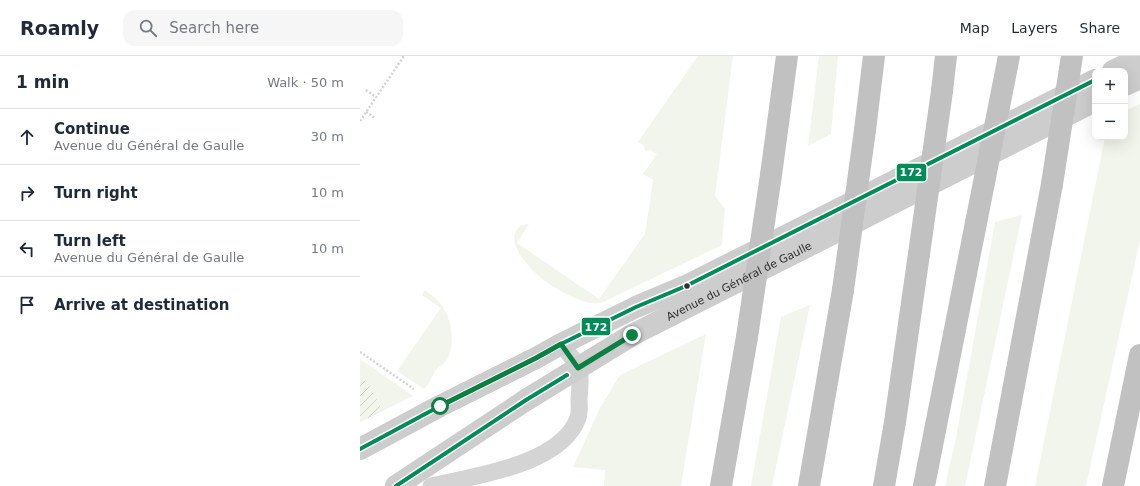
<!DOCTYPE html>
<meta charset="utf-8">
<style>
:root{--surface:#fff;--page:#f6f6f7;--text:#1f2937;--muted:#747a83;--line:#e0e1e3}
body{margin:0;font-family:"DejaVu Sans",sans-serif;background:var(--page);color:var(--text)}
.controls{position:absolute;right:12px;top:12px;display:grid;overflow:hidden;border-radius:8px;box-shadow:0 4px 16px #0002}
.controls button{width:36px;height:36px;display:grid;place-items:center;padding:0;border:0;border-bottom:1px solid var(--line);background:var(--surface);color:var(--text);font:20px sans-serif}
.stop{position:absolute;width:12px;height:12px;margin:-9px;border:3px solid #0b8043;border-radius:50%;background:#fff}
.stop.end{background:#0b8043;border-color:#fff;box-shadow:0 1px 4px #0008}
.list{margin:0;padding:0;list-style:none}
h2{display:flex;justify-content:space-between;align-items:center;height:52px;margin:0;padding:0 16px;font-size:17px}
h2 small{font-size:13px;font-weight:400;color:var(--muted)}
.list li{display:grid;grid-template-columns:26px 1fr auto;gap:12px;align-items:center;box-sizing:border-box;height:56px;padding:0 16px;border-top:1px solid var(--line)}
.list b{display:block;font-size:15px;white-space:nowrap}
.list p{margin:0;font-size:13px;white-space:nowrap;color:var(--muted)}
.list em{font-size:13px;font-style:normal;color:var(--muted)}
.icon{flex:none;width:22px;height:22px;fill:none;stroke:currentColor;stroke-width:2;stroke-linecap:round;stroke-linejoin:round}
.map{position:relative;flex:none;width:780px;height:430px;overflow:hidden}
header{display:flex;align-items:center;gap:24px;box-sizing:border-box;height:56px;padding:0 20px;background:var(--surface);border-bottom:1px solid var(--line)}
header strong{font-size:19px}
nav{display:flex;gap:22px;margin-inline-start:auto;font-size:14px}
.search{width:280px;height:36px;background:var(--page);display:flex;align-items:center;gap:10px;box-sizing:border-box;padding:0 14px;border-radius:12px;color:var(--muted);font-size:15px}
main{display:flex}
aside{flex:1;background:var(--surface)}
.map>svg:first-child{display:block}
.grass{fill:#f2f5eb}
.garden{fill:url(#garden-furrows)}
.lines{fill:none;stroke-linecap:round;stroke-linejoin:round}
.path{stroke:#d4d4d4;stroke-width:2.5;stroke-dasharray:2 2;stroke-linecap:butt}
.lane{stroke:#d4d4d4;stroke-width:17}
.secondary{stroke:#cdcdcd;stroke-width:22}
.highway{stroke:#c1c1c1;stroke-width:22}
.highway-bridge{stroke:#c1c1c1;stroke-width:22}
.bus-1-casing{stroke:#fff;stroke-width:7}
.bus-1{stroke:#008c59;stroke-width:4}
.route{stroke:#0b8043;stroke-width:5}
.bus-dot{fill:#2f2f2f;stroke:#fff;stroke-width:1.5}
.labels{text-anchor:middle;stroke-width:4;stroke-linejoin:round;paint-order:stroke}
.street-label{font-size:11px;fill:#2f2f2f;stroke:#fff}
.line-badge{stroke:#fff;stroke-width:1.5}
.badge-label{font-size:11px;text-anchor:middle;font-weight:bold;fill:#fff}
</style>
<header>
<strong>Roamly</strong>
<div class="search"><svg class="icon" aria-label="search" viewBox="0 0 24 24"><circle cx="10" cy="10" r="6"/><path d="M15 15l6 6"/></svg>Search here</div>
<nav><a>Map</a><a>Layers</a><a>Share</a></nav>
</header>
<main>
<aside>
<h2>1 min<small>Walk · 50 m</small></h2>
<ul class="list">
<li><svg class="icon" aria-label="ahead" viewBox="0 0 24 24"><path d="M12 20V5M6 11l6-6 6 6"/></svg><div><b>Continue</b><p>Avenue du Général de Gaulle</p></div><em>30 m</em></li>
<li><svg class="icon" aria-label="right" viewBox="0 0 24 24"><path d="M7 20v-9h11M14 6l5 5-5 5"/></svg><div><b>Turn right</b></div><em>10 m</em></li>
<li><svg class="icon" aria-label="left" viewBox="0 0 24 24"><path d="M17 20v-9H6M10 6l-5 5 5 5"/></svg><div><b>Turn left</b><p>Avenue du Général de Gaulle</p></div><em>10 m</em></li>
<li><svg class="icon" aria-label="arrive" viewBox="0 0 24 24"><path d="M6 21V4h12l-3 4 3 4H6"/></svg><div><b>Arrive at destination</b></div></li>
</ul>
</aside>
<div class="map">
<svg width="780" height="430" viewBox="0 0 780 430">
<defs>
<pattern id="garden-furrows" width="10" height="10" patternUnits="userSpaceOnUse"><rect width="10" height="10" fill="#f2f5eb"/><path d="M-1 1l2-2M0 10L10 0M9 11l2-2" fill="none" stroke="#d0d2ca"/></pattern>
</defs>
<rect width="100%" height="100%" fill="#fff"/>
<g class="grass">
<path d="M338,0H373L355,140L365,153L362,189L241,247C235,247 229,248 223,245C210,241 196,233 185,225C173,216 144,188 158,172C161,169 165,168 169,168L157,187L239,243L285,178L293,124L283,118L297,98L290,94L285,95L284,90L278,86Z"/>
<polygon points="459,0 478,0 471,78 448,90"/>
<polygon points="780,48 780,184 726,430 675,430 745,81 765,81 765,55"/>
<polygon points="662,159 605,430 585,430 596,382 635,166"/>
<path d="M65,234C71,239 79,244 83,251C92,265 95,286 88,302C86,307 79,310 75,315C71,321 70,328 64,333L37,315L81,252L62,239Z"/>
<polygon points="450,249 412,430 391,430 421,261"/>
<polygon points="346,278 321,430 244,430 245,414 213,411 240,352 260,319"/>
<polygon points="0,303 53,340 0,366"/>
</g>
<polygon class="garden" points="0,321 9,327 22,355 0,366"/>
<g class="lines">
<g class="path">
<polyline points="6,34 16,41"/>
<polyline points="6,56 15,62"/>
<polyline points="0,65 44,0"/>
<polyline points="0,296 54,333"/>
</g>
<path class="lane" d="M71,430C114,420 201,409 218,362C220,356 219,349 219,343C220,333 221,322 219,313C216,306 206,294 201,288"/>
<g class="secondary">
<polyline points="753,15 780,2"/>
<polyline points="765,29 780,22"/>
<polyline points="0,393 80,350 176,302 201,288 276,251 326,230 735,24"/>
<path id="s1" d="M36,430L166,344L272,279L735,45"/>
</g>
<g class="highway">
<polyline points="582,35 586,0"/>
<polyline points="505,74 514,0"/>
<polyline points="411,119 427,0"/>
<polyline points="361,430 387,281"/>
<polyline points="449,430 483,234"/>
<polyline points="524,430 535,366 559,198"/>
<polyline points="564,430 616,167"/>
<polyline points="635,430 692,128"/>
<polyline points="753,430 780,299"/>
</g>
<g class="highway-bridge">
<polyline points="692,128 712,0"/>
<polyline points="616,167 649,0"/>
<polyline points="559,198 582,35"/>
<polyline points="483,234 505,74"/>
<polyline points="387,281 411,119"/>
</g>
<g class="bus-1-casing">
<g id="bus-1">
<polyline points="0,393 80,350 176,302 201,288 276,251 326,230 735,24"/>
<polyline points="36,430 166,344 207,319"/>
</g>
</g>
<use href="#bus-1" class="bus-1"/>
</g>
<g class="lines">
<polyline class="route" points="80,350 176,302 201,288 218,312 272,279"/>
</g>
<circle class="bus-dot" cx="327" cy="230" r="3.5"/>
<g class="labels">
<g class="street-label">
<text dy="4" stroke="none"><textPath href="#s1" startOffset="400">Avenue du Général de Gaulle</textPath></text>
</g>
</g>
<g class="line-badge">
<rect x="536" y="107" width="31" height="19" rx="4" fill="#008c59"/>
<rect x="221" y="261" width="30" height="19" rx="4" fill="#008c59"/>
</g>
<g class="badge-label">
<text x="551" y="120">172</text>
<text x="236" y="275">172</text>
</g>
</svg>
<div class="controls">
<button>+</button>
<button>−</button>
</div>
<div class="stop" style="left:80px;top:350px"></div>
<div class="stop end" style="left:272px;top:279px"></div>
</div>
</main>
